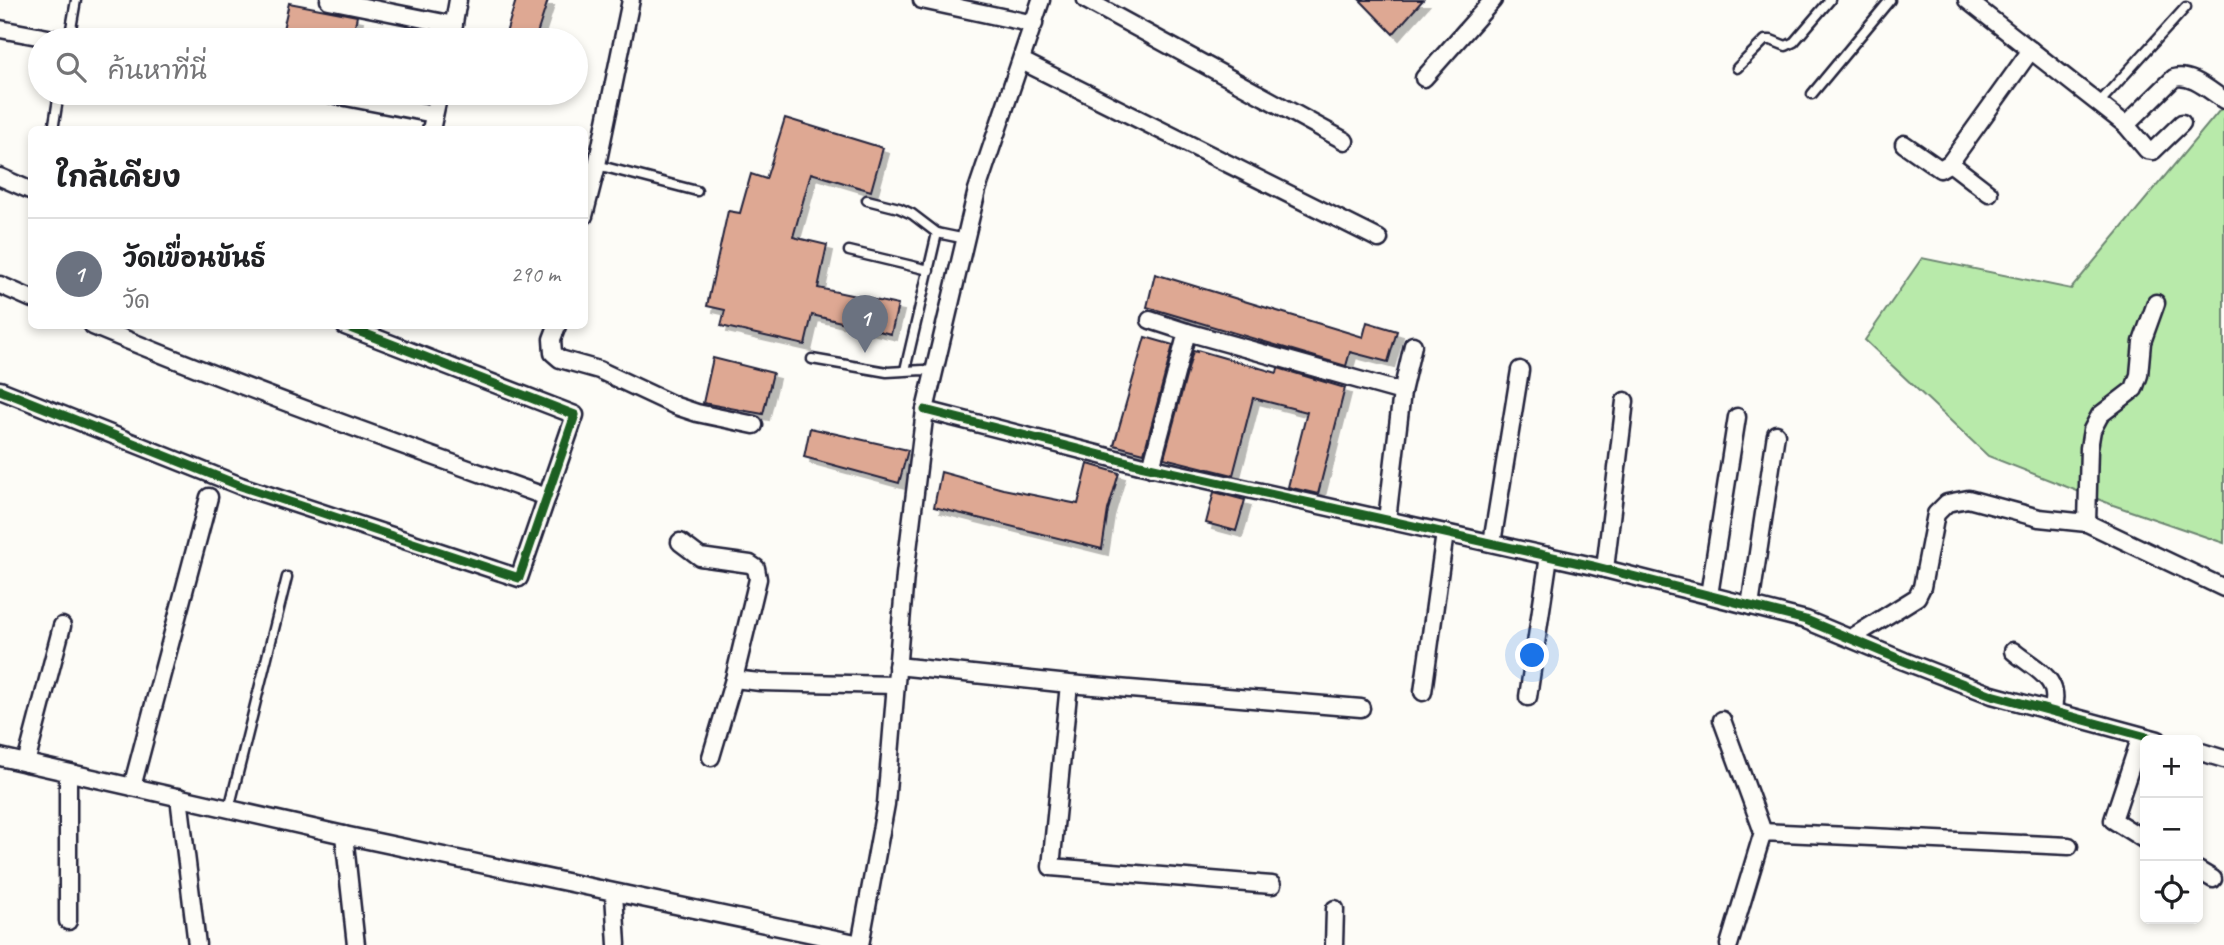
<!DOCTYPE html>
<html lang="th">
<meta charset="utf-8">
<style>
:root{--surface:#fff;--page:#f2f2f2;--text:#202124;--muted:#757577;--line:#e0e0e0;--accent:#d93025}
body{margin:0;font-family:Caveat,"Playpen Sans Thai",sans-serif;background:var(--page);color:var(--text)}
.controls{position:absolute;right:21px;bottom:21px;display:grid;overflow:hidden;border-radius:10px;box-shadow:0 4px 10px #0003}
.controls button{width:63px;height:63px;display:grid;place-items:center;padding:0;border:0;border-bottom:2px solid var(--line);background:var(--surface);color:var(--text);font:35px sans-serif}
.you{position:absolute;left:1533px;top:656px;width:24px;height:24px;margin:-18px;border:5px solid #fff;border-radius:50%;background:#1a73e8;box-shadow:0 0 0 10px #1a73e833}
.badge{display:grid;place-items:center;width:46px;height:46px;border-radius:50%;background:var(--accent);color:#fff;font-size:23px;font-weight:700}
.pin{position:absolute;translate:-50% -58px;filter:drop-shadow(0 2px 4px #0008)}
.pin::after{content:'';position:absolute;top:37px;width:24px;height:21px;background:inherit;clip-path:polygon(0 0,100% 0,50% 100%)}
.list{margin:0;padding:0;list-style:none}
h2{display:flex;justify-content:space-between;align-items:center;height:91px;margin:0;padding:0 28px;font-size:30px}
h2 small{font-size:23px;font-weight:400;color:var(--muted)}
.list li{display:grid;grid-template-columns:46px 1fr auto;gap:21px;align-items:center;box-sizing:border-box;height:112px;padding:0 28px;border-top:2px solid var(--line)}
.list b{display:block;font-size:26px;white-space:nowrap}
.list p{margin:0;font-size:23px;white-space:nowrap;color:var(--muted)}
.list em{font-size:23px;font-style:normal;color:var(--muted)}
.icon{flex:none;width:38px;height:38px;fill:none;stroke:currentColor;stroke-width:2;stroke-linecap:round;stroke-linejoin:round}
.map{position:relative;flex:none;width:2224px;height:945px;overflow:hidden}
.search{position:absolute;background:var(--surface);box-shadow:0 4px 10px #0003;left:28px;top:28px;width:560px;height:77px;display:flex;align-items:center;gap:18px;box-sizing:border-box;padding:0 24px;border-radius:38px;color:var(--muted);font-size:26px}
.panel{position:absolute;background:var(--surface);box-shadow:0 4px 10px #0003;left:28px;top:126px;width:560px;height:203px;border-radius:10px}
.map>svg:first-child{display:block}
.green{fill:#b8eaaa;stroke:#6d8672;stroke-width:2}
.building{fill:#dea893;stroke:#22223b;stroke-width:2;filter:url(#shadow)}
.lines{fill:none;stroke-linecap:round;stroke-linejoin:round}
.lane-casing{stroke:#22223b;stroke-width:13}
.street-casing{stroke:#22223b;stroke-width:21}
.lane{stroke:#fdfcf7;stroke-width:8}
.street{stroke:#fdfcf7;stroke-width:16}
.cycleway-casing{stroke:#fdfcf7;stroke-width:13}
.cycleway{stroke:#1b5e20;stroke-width:9}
</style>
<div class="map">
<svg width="2224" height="945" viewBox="0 0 2224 945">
<defs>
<filter id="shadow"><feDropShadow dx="6" dy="6" stdDeviation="0" flood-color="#0004"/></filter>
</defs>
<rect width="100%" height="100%" fill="#fdfcf7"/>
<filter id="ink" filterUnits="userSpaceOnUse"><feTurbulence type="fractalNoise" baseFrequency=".0143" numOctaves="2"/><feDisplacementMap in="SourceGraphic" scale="14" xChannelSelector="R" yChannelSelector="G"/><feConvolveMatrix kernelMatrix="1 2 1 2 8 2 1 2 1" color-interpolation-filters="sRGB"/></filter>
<g filter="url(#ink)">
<polygon class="green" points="2224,105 2224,543 2113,505 1988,456 1865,340 1922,258 2071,289"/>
<g class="building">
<polygon points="516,0 548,0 535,40 504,40"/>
<polygon points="1360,0 1423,0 1393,34"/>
<polygon points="289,3 357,16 352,40 296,40 281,38"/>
<polygon points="785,118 883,148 871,191 811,173 793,237 827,245 818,288 898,305 891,334 812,315 805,345 721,326 725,310 707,306 728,211 740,213 751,174 766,179"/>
<polygon points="1155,274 1363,337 1367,322 1397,331 1388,362 1350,352 1346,366 1147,307"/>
<polygon points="1145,337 1173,345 1144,453 1114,445"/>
<polygon points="1197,350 1277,373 1278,368 1345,388 1318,494 1288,487 1307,412 1253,398 1233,475 1164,458 1193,351 1197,352"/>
<polygon points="713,358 773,373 763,414 703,403"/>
<polygon points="810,428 908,450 899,483 804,457"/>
<polygon points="1088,464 1119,473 1108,510 1102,549 934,507 941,472 1003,489 1078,504"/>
<polygon points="1214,492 1245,500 1236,531 1206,523"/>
</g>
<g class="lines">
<g class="lane-casing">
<g id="lane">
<polyline points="69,40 76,0"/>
<polyline points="1737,68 1765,40 1771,40 1786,46 1794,42 1830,0"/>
<polyline points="1812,94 1890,0"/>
<polyline points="2099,103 2186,7"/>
<polyline points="53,130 59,93"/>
<polyline points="597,165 697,191"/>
<polyline points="867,200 899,208 912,214 937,233 966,239"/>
<polyline points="849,251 929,270"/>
<polyline points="812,359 887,372 923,370 934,372"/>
<polyline points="905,370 937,233"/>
<polyline points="229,809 287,577"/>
</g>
</g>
<g class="street-casing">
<g id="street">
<polyline points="329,0 454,25"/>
<polyline points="922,0 1034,24"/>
<polyline points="1086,0 1345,141"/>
<path d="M1967,0L2126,125L2174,78C2191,73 2210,91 2224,100"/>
<polyline points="0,29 59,40"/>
<polyline points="451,40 458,0"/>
<polyline points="1022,61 1379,239"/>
<polyline points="1424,78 1493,0"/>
<polyline points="325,93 434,114"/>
<polyline points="2126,125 2147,150 2153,151 2182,123"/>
<polyline points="431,130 439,93"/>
<polyline points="1904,144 1940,169 1950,163 1989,193"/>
<polyline points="1950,163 2031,50"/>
<polyline points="0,177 32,191"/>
<polyline points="584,216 597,165 631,0"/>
<polyline points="0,285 32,299"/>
<polyline points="1150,320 1187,332"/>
<path d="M93,326C242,388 395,443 547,497"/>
<polyline points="557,326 552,339 553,353 560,359 599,370 676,406 697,413 754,425"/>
<polyline points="0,390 241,486 519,578 575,415 345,326"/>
<polyline points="1402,392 1413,345"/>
<polyline points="925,410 1140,465 1593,566 1806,620 1904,661 1992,695 2158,740"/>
<polyline points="1151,468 1187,332 1402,392 1387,520"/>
<polyline points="2087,523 2089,448 2092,430 2100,415 2134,389 2139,375 2142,342 2156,303"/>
<polyline points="680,542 700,557 750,564 756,568 758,579 734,679 760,682 895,685"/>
<polyline points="1492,543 1520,370"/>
<polyline points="1605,569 1625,401"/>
<polyline points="1709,595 1737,417"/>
<polyline points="1750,606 1776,434"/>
<polyline points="1851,638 1917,597 1922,587 1936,514 1947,503 1968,499 2039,518 2087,523 2224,588"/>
<path d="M2013,651C2034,669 2063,678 2052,711"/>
<polyline points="897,666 1069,684 1361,708"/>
<polyline points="1069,684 1051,867 1272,885"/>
<polyline points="1423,692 1445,533"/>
<polyline points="1528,697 1549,556"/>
<polyline points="1722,720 1763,832"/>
<polyline points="2141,736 2113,820 2145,840"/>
<polyline points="2198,751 2224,759"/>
<polyline points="0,757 344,835 860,944"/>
<polyline points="711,757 734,679"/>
<polyline points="26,763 62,626"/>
<polyline points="68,773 68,921"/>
<polyline points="132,787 209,497"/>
<polyline points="179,797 197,945"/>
<polyline points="344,835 356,945"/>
<polyline points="2198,870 2213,879"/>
<polyline points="614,893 617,945"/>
<polyline points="860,945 886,804 905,575 925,410 977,190 1041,0"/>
<polyline points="1334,945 1335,909"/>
<polyline points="1729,945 1763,832 2069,846"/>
</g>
</g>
<use href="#lane" class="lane"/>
<use href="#street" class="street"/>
<g class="cycleway-casing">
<g id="cycleway">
<polyline points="0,390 241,486 519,578 575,415 345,326"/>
<polyline points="925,410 1140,465 1593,566 1806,620 1904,661 1992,695 2158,740"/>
</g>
</g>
<use href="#cycleway" class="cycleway"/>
</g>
</g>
</svg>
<div class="controls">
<button>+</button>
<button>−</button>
<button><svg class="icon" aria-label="locate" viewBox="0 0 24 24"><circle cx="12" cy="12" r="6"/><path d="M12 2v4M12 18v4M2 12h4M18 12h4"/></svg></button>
</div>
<div class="you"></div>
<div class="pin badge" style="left:865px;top:353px;background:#6b7280">1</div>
<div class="search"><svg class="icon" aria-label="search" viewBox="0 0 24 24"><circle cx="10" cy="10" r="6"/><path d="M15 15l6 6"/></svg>ค้นหาที่นี่</div>
<section class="panel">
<h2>ใกล้เคียง<small></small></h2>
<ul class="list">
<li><span class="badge" style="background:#6b7280">1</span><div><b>วัดเขื่อนขันธ์</b><p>วัด</p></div><em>290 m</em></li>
</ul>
</section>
</div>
